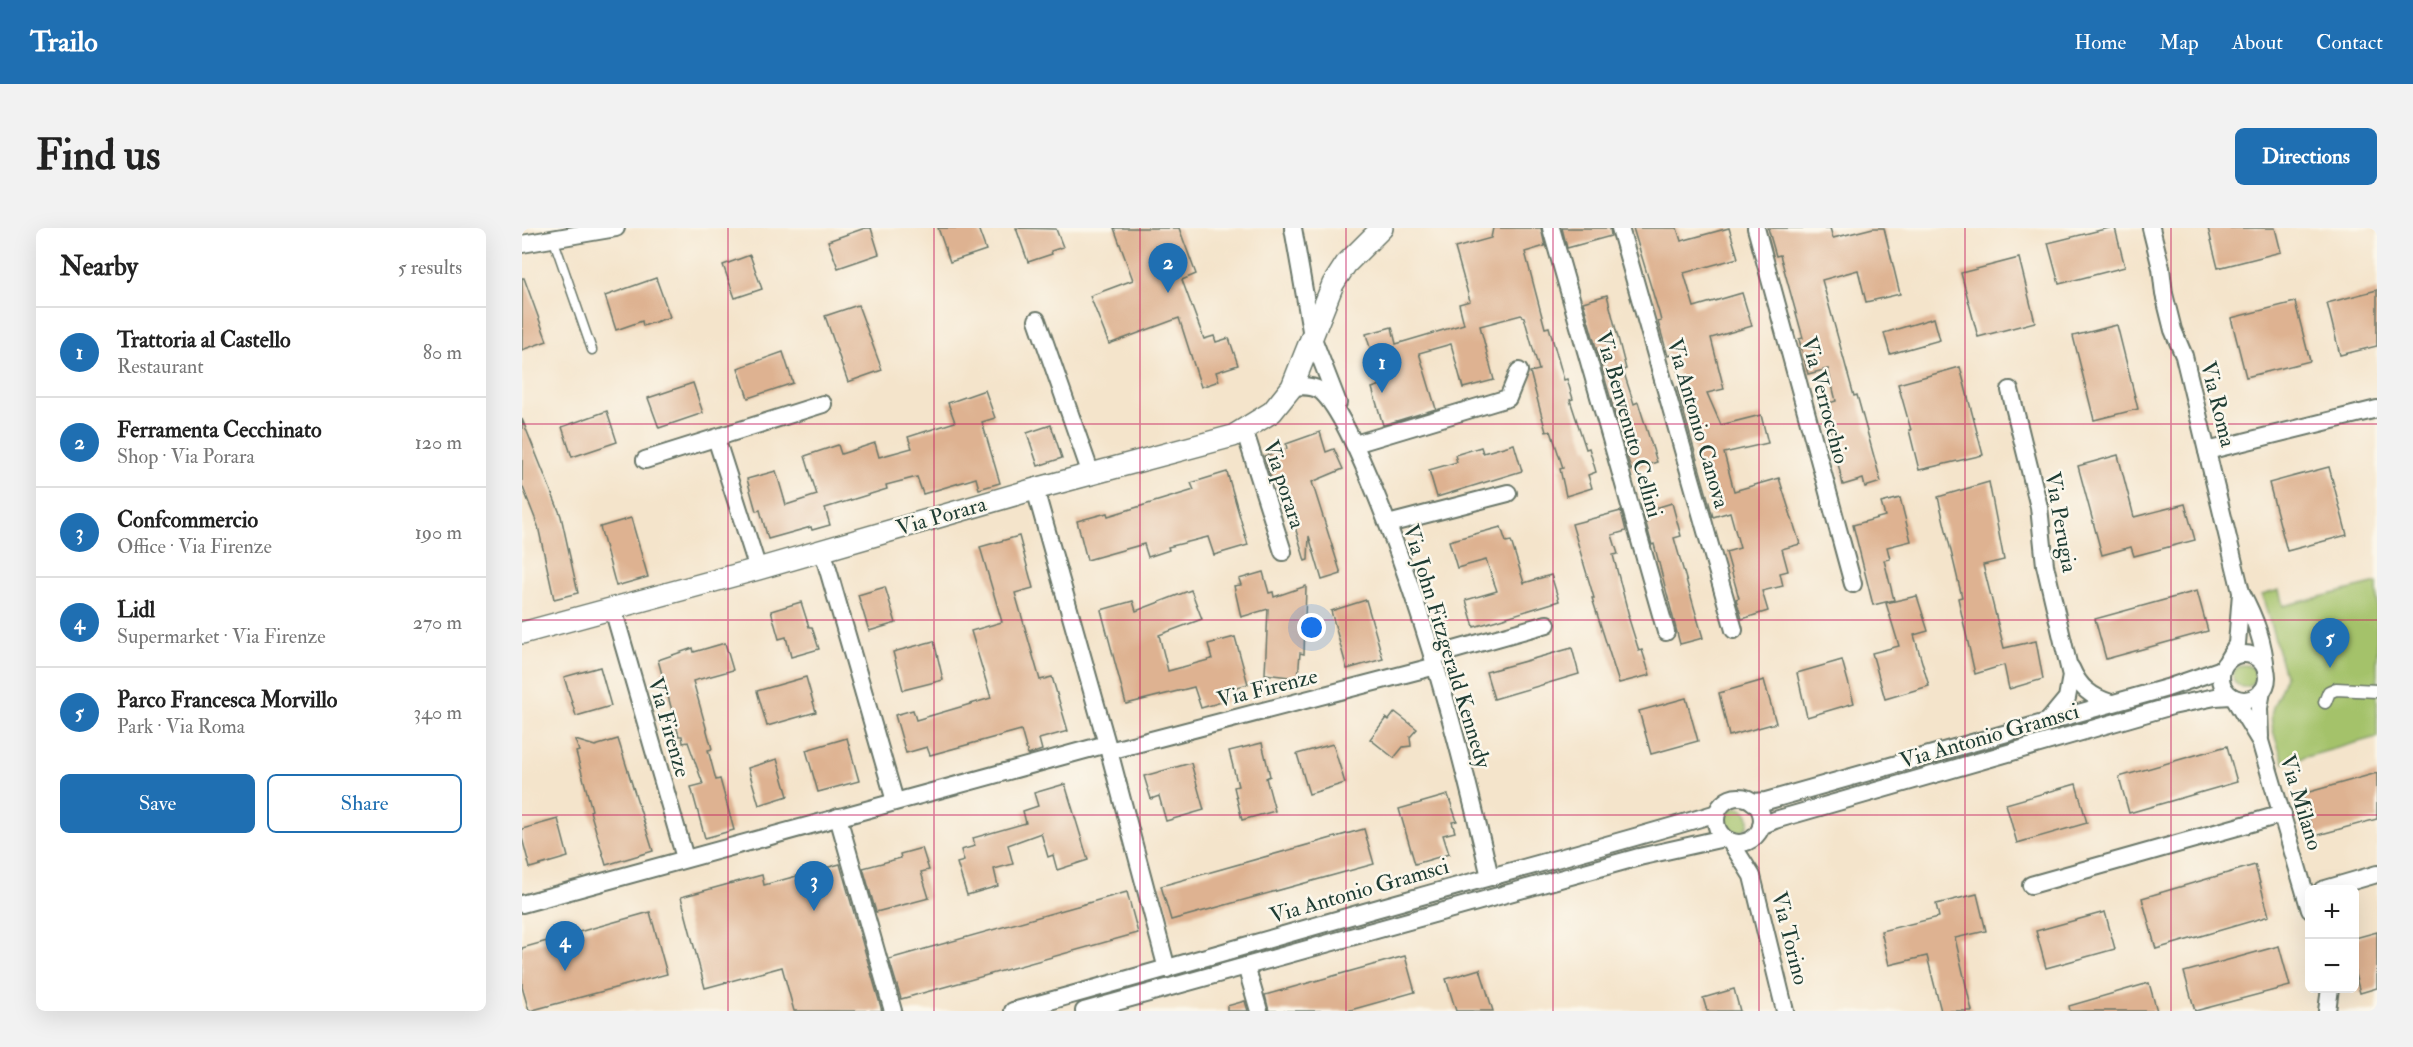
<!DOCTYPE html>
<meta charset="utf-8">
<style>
:root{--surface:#fff;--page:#f2f2f2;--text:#222;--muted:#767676;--line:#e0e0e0;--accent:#1f6fb2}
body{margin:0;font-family:"IM FELL Double Pica",serif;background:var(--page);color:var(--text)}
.controls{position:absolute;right:18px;bottom:18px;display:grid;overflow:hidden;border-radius:9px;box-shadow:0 6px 24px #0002}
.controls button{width:54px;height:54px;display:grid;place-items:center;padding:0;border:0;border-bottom:2px solid var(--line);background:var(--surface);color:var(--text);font:30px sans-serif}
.you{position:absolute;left:790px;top:400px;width:21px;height:21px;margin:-15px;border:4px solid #fff;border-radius:50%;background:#1a73e8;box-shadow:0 0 0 9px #1a73e833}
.badge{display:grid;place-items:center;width:39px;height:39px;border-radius:50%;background:var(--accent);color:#fff;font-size:20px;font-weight:700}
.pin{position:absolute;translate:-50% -50px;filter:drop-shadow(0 2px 3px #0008)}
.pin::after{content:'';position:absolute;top:32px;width:21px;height:18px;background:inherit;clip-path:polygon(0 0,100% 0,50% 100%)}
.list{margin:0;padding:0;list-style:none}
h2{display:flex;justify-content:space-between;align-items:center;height:78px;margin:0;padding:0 24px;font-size:26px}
h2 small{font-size:20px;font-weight:400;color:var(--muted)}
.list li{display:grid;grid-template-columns:39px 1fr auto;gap:18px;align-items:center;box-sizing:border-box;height:90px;padding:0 24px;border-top:2px solid var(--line)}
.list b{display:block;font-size:22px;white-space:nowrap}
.list p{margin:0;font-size:20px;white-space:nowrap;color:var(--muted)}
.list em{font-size:20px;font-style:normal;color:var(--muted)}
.actions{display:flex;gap:12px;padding:18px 24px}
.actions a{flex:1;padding:14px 0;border:2px solid var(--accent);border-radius:9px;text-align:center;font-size:21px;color:var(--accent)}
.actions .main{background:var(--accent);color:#fff}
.map{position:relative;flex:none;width:1855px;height:783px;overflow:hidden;border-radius:9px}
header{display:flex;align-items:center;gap:36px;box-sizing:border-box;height:84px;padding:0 30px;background:var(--accent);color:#fff}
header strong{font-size:28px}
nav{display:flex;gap:33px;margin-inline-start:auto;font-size:21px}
.intro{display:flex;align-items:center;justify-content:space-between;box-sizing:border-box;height:144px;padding:0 36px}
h1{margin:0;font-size:42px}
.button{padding:15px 27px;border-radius:9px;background:var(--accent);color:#fff;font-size:21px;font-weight:700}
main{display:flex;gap:36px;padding:0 36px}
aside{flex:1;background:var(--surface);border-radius:9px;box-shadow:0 6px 24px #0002}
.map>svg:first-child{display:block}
.green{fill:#a4c26a;stroke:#62804f;stroke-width:1.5}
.building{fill:#deb291}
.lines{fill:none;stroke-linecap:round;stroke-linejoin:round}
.service-casing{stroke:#6a7769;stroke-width:11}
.pedestrian-casing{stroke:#6a7769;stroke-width:15}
.minor-casing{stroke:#6a7769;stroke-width:20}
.tertiary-casing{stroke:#6a7769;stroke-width:24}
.service{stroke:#fff;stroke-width:8}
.pedestrian{stroke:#fff;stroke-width:12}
.minor{stroke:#fff;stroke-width:16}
.tertiary{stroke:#fff;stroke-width:21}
.grid{fill:none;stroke:#c2185b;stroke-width:1.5;stroke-opacity:0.55}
.labels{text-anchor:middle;stroke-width:5;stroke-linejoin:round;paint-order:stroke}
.street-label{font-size:22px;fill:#1f3d34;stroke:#fbf7ec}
</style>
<header>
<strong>Trailo</strong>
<nav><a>Home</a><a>Map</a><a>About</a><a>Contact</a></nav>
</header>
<div class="intro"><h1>Find us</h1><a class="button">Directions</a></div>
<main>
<aside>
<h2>Nearby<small>5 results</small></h2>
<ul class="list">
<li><span class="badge">1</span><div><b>Trattoria al Castello</b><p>Restaurant</p></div><em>80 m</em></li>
<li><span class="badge">2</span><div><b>Ferramenta Cecchinato</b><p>Shop · Via Porara</p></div><em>120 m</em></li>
<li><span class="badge">3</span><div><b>Confcommercio</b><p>Office · Via Firenze</p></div><em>190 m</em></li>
<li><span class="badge">4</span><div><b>Lidl</b><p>Supermarket · Via Firenze</p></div><em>270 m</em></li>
<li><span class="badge">5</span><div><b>Parco Francesca Morvillo</b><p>Park · Via Roma</p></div><em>340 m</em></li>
</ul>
<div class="actions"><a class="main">Save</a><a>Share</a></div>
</aside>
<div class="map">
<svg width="1855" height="783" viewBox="0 0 1855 783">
<rect width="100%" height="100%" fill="#fbf7ec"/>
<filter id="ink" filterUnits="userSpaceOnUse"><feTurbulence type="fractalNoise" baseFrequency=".0167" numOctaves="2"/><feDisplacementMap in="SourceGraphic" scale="12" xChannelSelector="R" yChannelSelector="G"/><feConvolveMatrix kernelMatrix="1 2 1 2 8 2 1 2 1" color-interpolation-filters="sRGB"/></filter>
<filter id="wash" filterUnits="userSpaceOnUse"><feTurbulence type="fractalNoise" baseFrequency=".008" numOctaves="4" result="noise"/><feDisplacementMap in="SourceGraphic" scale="24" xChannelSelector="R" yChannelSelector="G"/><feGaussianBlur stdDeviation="1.35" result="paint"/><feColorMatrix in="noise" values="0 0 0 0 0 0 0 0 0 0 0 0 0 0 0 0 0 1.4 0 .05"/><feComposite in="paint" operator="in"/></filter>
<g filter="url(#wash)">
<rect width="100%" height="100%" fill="#f4e4cb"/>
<g class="green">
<path d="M1855,355V509L1762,535C1757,519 1745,496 1751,479C1756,467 1761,460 1763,447L1740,367L1757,362L1761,378Z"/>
<circle cx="1722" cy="448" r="11"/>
<circle cx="1215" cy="592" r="12"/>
</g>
<g id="blocks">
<g class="building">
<polygon points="343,0 349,0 357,26 316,40 306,13"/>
<polygon points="416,0 456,0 464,22 428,34"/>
<polygon points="494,0 534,1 541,19 529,23 530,26 506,34"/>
<polygon points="592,0 657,0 674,46 660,52 682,111 692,108 694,114 707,110 716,137 694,144 697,153 679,159 657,90 587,116 568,68 611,52"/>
<polygon points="971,0 1019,0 1023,18 1003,24 1023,100 1027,99 1042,152 1045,151 1051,171 1048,172 1064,221 1067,220 1074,244 1066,247 1070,260 1044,268 1038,241 1041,240 1029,203 1024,204 1008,144 1017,142 1002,89 999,87 958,98 972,152 941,160 929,116 897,125 914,181 861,197 850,160 859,157 844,106 870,99 874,116 942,96 937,76 948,73 933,20 969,10"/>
<polygon points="1040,0 1088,0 1089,8 1045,20"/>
<polygon points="1111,0 1155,0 1159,13 1207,0 1216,30 1162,45 1172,79 1220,65 1230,98 1189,110 1202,161 1185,165 1199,197 1239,187 1246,215 1202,225 1212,263 1257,250 1278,316 1260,321 1266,343 1258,345 1261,358 1240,363 1246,383 1220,391 1214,371 1217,370 1204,324 1218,320 1208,284 1191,289 1156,164 1155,159 1160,158 1151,126 1146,128 1136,94 1139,93 1137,85"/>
<polygon points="1246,0 1308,0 1311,10 1351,0 1362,0 1378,66 1344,74 1336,42 1300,52 1332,168 1335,167 1359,254 1343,259 1341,251 1321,257 1308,201 1307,175 1314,173 1306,141 1286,146 1277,111 1281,110 1258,27 1254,28"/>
<polygon points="1587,0 1593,0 1603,39 1537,56 1526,15"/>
<polygon points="1686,0 1753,0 1759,24 1696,40"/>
<polygon points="228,27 240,61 213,70 201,37"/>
<polygon points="1497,30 1513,94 1456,109 1439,45"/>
<polygon points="0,50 2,50 25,113 0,122"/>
<polygon points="134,50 148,89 121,98 120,93 94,102 83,68"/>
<polygon points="1855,62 1855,118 1818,127 1805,75"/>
<polygon points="1085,67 1104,141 1101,142 1112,176 1116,174 1135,234 1109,242 1061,74"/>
<polygon points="1773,74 1788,133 1724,149 1709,90"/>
<polygon points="336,77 360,142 326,154 303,88"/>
<polygon points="1412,90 1418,112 1368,126 1362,105"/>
<polygon points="1595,97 1616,181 1572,192 1551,108"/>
<polygon points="261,124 271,155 226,170 216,140"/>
<polygon points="1438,139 1461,227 1397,242 1387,202 1389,202 1376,156"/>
<polygon points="171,155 181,185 137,200 126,170"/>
<polygon points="463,162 473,190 460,194 478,255 457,261 454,250 401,266 395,249 364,257 365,261 303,280 308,297 290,302 289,299 246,311 238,282 234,283 225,251 254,243 264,277 295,267 283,228 316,217 319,226 353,215 357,229 390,220 386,209 433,194 426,175"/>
<polygon points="85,183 95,214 50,229 40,199"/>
<polygon points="0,191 39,288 56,365 32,371 16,298 0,257"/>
<polygon points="529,197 540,230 516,238 505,205"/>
<polygon points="798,204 804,224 812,221 821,241 790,254 819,346 800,352 787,308 786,332 783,333 759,251 750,254 742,228 765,221 764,216"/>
<polygon points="992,216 1000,243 915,269 907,242 935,234 933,227 959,219 961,225"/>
<polygon points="1596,227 1612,289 1663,276 1673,312 1612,328 1609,319 1580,327 1556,238"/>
<polygon points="1807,239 1825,307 1765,323 1747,255"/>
<polygon points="705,244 726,317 692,327 686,309 646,319 647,322 626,329 622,316 565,332 555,293 585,285 586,288 672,262 669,255"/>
<polygon points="1467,254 1482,332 1461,337 1482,420 1514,413 1521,451 1487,461 1482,437 1453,446 1436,370 1440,369 1416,269"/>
<polygon points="1378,270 1389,313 1365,319 1368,331 1362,332 1372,372 1351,377 1331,297 1363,288 1359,275"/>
<polygon points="1125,275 1127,282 1150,275 1159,308 1152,310 1181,410 1158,416 1132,316 1130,317 1119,277"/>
<polygon points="1099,283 1104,303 1090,307 1096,326 1091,327 1107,388 1106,388 1117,423 1120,422 1128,447 1097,455 1070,370 1072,370 1050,296"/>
<polygon points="109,290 126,349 94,358 78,299"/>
<polygon points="979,299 984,314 989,313 1002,355 1029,347 1037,373 952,399 944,372 975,363 964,332 935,340 927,313"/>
<polygon points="497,308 511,360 493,365 518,452 530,449 546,503 517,511 520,522 506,527 499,502 408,527 405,519 384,525 373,487 391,482 394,492 469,470 449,403 480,394 458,319"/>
<polygon points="741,344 747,365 751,364 752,369 784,358 782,426 778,425 776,450 743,446 746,381 719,389 712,358 719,357 717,351"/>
<polygon points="363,359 374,395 347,403 336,367"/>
<polygon points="669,362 680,391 637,407 646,443 690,431 686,416 713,409 726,456 701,463 703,473 679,480 672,459 604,476 579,382 611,373 614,383"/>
<polygon points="1675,363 1686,403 1584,431 1573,391"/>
<polygon points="1395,368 1406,403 1392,407 1407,458 1363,471 1350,425 1377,418 1364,375"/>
<polygon points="844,372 861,431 825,441 809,383"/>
<polygon points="279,374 287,399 290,399 297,421 269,429 264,409 257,411 249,383"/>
<polygon points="412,413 421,452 381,462 371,424"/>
<polygon points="203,415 211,442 171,453 190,521 186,522 194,552 198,551 212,602 183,610 169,559 181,556 166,514 161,515 160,508 157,508 136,432 171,420 172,424"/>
<polygon points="1050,420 1057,446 972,471 964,444"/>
<polygon points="1320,432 1332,475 1285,489 1275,445"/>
<polygon points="78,439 89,478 54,488 42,449"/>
<polygon points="284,449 294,484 245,498 235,463"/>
<polygon points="1242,452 1254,495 1207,508 1197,465"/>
<polygon points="1164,470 1176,513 1129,526 1117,483"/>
<polygon points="873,484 895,501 888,509 889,518 881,519 872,530 848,511 864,490 867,492"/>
<polygon points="325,510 337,553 296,564 284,522"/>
<polygon points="96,511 131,623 84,637 68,583 70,582 54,524 57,523 53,512 73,518"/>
<polygon points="740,515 748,548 744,550 753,583 720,592 712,559 716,558 707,523"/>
<polygon points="811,516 823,555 787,566 775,526"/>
<polygon points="1705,518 1715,554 1607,585 1597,549"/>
<polygon points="255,531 266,568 237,577 226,540"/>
<polygon points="669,535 682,582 644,593 637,568 629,571 622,548"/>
<polygon points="1855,545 1855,591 1792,608 1780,566"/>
<polygon points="543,556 566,632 535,642 531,627 526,629 519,605 486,617 491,636 472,641 476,658 445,667 435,635 442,633 439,622 453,618 451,610 504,595 501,583 516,578 512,565"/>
<polygon points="1554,556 1565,595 1495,615 1484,576"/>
<polygon points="926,567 935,593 930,594 933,604 921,607 927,626 893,636 877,581"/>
<polygon points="36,591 46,629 8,640 0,610 0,601"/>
<polygon points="842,601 852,636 649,692 639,658"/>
<polygon points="400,620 407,642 399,644 407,670 354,684 341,640 379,630 378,626"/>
<polygon points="318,636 360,783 272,783 260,739 183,760 159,669 240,647 242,657"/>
<polygon points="1733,637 1747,688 1634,721 1620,670"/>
<polygon points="605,664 616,705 379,771 367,731"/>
<polygon points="1455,666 1464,703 1433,710 1450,783 1419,783 1405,728 1367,737 1359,703 1417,689 1414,676"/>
<polygon points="128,684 145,746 7,783 0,759 0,720"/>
<polygon points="1583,684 1593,721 1524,740 1514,703"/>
<polygon points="1855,704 1855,760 1838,765 1833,746 1833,710"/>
<polygon points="1757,718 1768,758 1673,783 1662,744"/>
<polygon points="883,728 893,764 825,783 747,783 743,767"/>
<polygon points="958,741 971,783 934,783 924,751"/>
<polygon points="1627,755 1635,783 1548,783 1547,778"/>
<polygon points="1212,761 1218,783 1185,783 1181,770"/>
<polygon points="723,773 726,783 705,783 705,778"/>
</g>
</g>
</g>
<g filter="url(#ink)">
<use href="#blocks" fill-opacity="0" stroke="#6a7769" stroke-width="1.5"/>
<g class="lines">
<g class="service-casing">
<polyline id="service" points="31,10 70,122"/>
</g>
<g class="pedestrian-casing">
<polyline id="pedestrian" points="1803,474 1807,464 1814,461 1855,463"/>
</g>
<g class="minor-casing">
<g id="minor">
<polyline points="771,0 790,108 816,175"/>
<polyline points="1029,0 1144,404"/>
<polyline points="1098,0 1212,402"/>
<polyline points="1234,0 1331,356"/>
<path d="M1629,0L1639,40L1642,66L1651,102L1662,128L1719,364C1733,390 1742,414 1744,444"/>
<polyline points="0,16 94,0"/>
<polyline points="515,92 569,246"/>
<path d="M770,159C780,158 792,157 800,164C818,181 838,229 848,252C901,379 937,514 968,649"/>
<polyline points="1488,162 1517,279 1523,337 1549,448 1545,470 1526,493"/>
<polyline points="722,201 761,324"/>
<polyline points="194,210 236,341"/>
<polyline points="833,216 986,170 997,143"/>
<polyline points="1685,223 1855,181"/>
<polyline points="123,232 301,176"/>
<polyline points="513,261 587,523 645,741"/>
<polyline points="866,296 986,265"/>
<polyline points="300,321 373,573"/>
<polyline points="91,381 163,630"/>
<circle cx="1722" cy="449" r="23"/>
<polyline points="911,428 1025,396"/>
<polyline points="1706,431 1715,416 1719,365"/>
<path d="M1549,440C1557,459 1569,469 1589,475"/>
<polyline points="1712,470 1738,513 1788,682"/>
<polyline points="1738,509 1737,480 1740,463"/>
<polyline points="587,523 914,438"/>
<circle cx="1217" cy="592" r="23"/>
<polyline points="1231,574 1244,573 1645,460 1700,441"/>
<polyline points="316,589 371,783"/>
<polyline points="1239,598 1253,592 1650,478 1693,469 1709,468"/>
<polyline points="1208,613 1230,648 1263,783"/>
<polyline points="1509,657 1761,586"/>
<polyline points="1800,662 1855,646"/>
<polyline points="0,676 585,516"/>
<polyline points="724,738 737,783"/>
<path d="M491,783C624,747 756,708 889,671C991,642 1094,616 1195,585"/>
<polyline points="562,783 1117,629 1202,610"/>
<polyline points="1805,783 1808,760"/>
</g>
</g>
<g class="tertiary-casing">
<polyline id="tertiary" points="0,405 236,341 513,261 711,208 750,184 770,159 811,56 824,36 860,0"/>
</g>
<use href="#service" class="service"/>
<use href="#pedestrian" class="pedestrian"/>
<use href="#minor" class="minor"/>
<use href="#tertiary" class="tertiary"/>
</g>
</g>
<path class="grid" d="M206,0V783M412,0V783M618,0V783M824,0V783M1031,0V783M1237,0V783M1443,0V783M1649,0V783M0,196H1855M0,392H1855M0,587H1855"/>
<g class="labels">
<g class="street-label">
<text transform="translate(1304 172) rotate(75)" y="8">Via Verrocchio</text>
<text transform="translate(1697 176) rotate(76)" y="8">Via Roma</text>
<text transform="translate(1177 195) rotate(74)" y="8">Via Antonio Canova</text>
<text transform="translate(1108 196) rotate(74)" y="8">Via Benvenuto Cellini</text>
<text transform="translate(763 256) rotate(72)" y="8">Via porara</text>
<text transform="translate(419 287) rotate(-16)" y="8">Via Porara</text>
<text transform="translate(1540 294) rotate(80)" y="8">Via Perugia</text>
<text transform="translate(926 418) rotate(73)" y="8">Via John Fitzgerald Kennedy</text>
<text transform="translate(745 459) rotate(-14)" y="8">Via Firenze</text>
<text transform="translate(148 499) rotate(74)" y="8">Via Firenze</text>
<text transform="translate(1467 507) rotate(-16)" y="8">Via Antonio Gramsci</text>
<text transform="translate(1780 574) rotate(73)" y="8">Via Milano</text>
<text transform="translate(837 662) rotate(-16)" y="8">Via Antonio Gramsci</text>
<text transform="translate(1269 710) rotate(76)" y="8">Via Torino</text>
</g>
</g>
</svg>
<div class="controls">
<button>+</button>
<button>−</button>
</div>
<div class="you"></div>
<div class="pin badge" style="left:860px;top:165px">1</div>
<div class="pin badge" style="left:646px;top:65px">2</div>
<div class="pin badge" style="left:292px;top:683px">3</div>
<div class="pin badge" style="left:43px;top:743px">4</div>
<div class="pin badge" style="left:1808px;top:440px">5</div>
</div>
</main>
